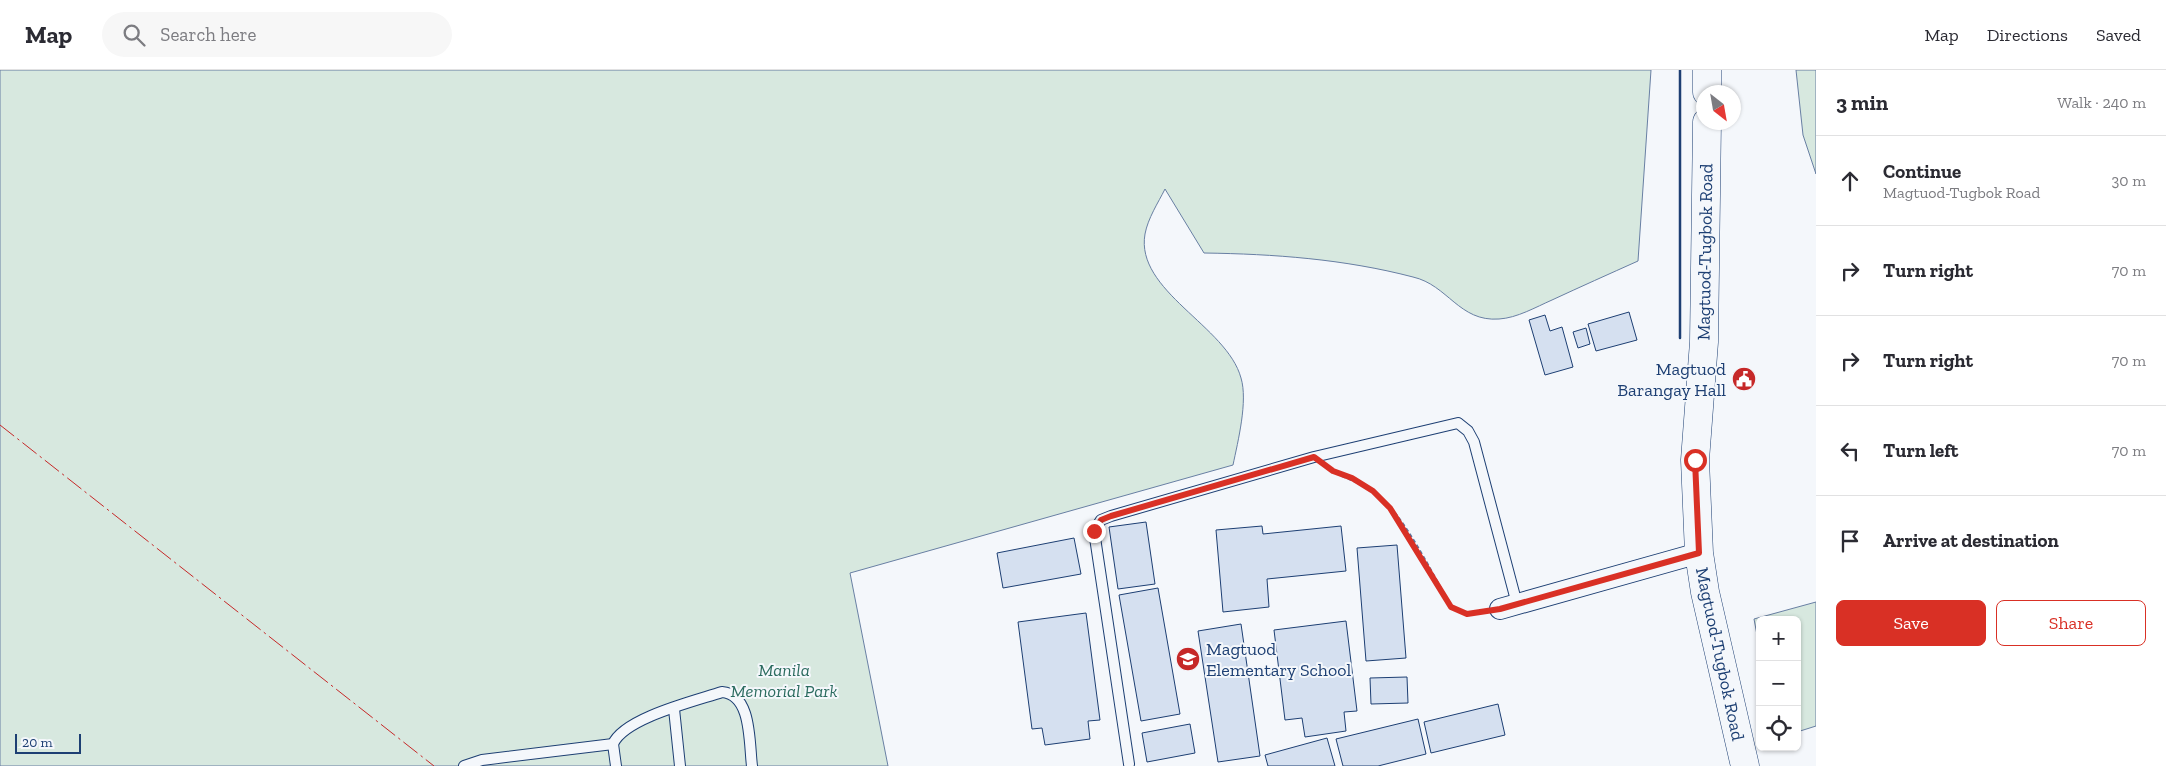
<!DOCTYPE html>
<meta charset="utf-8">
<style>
:root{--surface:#fff;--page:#f7f7f7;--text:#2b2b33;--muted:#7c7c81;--line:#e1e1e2;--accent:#d93025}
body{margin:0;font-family:"Zilla Slab",serif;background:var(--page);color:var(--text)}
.controls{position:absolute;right:15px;bottom:15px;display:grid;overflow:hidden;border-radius:8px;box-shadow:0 1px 4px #0004}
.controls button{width:45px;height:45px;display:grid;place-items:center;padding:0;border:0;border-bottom:1px solid var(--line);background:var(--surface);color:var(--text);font:25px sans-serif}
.compass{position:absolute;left:1696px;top:15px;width:45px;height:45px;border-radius:50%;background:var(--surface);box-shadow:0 1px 4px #0004;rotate:149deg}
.scale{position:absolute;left:15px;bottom:12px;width:66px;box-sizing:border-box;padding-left:5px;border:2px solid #1d3f73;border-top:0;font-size:14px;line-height:18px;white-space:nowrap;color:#1d3f73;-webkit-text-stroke:4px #f4f7fb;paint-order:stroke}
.stop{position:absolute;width:15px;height:15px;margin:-11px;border:4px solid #d93025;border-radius:50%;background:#fff}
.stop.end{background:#d93025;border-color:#fff;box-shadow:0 1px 5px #0008}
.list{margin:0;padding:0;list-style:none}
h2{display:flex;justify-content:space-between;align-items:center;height:65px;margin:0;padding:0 20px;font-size:21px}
h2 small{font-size:16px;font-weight:400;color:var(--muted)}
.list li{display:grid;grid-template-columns:32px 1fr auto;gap:15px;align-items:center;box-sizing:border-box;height:90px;padding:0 20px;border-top:1px solid var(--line)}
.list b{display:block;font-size:19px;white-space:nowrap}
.list p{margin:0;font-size:16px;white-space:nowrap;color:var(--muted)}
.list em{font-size:16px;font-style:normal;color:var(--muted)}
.actions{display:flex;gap:10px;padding:15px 20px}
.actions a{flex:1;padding:11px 0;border:1px solid var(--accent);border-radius:8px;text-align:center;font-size:18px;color:var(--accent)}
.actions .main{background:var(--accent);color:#fff}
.icon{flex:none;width:28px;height:28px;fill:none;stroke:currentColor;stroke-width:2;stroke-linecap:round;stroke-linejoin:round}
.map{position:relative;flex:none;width:1816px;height:696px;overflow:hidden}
header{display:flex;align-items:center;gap:30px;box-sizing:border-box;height:70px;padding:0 25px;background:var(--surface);border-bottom:1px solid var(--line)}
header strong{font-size:24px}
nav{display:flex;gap:28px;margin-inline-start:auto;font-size:18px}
.search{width:350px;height:45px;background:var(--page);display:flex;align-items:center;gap:12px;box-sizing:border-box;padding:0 18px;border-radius:28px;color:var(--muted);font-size:19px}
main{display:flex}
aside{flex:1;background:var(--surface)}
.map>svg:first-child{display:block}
.green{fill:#d7e8df;stroke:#687fa3}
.building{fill:#d5e0f0;stroke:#1d3f73}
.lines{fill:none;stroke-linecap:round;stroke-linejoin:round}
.service-casing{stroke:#1d3f73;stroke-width:12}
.minor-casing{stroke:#1d3f73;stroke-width:22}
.secondary-casing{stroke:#1d3f73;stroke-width:29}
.path{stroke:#5e769c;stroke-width:3;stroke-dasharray:4 2.5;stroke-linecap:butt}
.service{stroke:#f4f7fb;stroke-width:10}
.minor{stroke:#f4f7fb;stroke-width:20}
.secondary{stroke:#f4f7fb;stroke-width:28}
.wall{stroke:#1d3f73;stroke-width:2.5}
.power{stroke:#c62828;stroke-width:1;stroke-dasharray:18 4 2.5 4;stroke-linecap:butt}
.route{stroke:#d93025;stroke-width:6}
.labels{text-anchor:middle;stroke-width:4;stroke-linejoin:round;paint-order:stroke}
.street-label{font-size:18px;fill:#1d3f73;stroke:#f4f7fb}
.poi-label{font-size:18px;fill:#1d3f73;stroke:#f4f7fb;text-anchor:end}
.park-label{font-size:18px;font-style:italic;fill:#2c6c60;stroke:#f4f7fb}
</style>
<header>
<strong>Map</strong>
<div class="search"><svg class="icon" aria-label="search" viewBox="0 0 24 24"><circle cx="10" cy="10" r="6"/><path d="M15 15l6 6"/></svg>Search here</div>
<nav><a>Map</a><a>Directions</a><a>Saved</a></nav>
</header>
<main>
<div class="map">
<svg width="1816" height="696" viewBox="0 0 1816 696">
<rect width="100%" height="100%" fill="#f4f7fb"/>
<g class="green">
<path d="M0,0H1651L1638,191C1609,204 1580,217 1552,230C1536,237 1517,248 1499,249C1459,252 1448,215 1413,207C1344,189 1274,184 1204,183L1165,119C1158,133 1148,148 1145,164C1135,221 1227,256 1241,308C1248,331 1238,371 1233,395L850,503L888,696H0Z"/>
<polygon points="1796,0 1816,0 1816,104 1803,65"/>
<polygon points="1816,532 1816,656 1797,662 1797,550 1760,550 1760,581 1754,549"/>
</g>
<g class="building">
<polygon points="1629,242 1637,270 1596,281 1588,254"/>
<polygon points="1545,245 1550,261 1562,257 1573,297 1545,305 1529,250"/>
<polygon points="1586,258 1590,274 1578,278 1573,262"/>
<polygon points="1146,452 1155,514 1118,519 1109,457"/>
<polygon points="1262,456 1263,464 1341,456 1346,501 1267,509 1269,537 1223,542 1216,460"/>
<polygon points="1074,468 1081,504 1003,518 997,483"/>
<polygon points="1397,475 1406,588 1366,591 1357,478"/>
<polygon points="1158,518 1180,644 1141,651 1119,525"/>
<polygon points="1086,543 1100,650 1088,651 1090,669 1045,675 1042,658 1032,659 1018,552"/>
<polygon points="1346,551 1357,641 1344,642 1346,661 1305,667 1302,648 1285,650 1274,560"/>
<polygon points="1241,554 1260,686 1218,692 1198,561"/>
<polygon points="1407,607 1408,633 1371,634 1370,608"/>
<polygon points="1498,634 1505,665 1431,683 1424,652"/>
<polygon points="1418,649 1426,684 1378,696 1343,696 1336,669"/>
<polygon points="1190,654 1195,683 1147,692 1142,663"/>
<polygon points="1327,668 1335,696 1268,696 1265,685"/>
</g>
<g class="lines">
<g class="service-casing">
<g id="service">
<polyline points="674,639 680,696"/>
<polyline points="1129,694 1094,461 1101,450 1111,446 1314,387 1458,353 1468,361 1474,372 1517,534"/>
<polyline points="464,696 482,690 613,674"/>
<path d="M616,696L613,674C624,648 695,631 722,622C752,624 749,673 752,696"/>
</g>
</g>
<g class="minor-casing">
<polyline id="minor" points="1500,539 1699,483"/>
</g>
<g class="secondary-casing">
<g id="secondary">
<polyline points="1707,22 1707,0"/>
<polyline points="1707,52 1704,272 1695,390 1699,483 1705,522 1745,696"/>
</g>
</g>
<path class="path" d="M1331,399C1343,408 1359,411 1372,420C1403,443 1431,503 1451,537L1467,544L1479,542"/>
<use href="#service" class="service"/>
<use href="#minor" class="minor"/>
<use href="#secondary" class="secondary"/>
<polyline class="wall" points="1680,0 1680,268"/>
<polyline class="power" points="0,355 434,696"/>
</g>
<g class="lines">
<polyline class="route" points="1094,461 1101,450 1111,446 1314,387 1333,401 1352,408 1373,421 1390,438 1451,537 1467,544 1500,539 1699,483 1695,390"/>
</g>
<defs>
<g id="civic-disc" transform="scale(1.25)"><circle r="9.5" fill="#c62828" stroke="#f4f7fb"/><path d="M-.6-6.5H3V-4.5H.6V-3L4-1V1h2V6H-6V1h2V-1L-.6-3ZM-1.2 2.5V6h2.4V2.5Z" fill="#fff"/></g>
<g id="school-disc" transform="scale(1.25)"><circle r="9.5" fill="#c62828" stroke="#f4f7fb"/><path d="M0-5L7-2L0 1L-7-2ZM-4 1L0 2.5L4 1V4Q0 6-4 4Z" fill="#fff"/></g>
</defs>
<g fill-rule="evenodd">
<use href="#civic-disc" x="1744" y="309"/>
<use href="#school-disc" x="1188" y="589"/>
</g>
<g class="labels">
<g class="street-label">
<text transform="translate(1705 182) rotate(-89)" y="6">Magtuod-Tugbok Road</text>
<text transform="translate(1720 584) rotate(78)" y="6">Magtuod-Tugbok Road</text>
</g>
<g class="poi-label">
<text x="1726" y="305">Magtuod<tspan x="1726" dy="21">Barangay Hall</tspan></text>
<text x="1206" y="585" text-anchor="start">Magtuod<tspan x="1206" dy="21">Elementary School</tspan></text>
</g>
<g class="park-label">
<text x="784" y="606">Manila<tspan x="784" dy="21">Memorial Park</tspan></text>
</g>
</g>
</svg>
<div class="controls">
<button>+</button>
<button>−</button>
<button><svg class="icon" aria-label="locate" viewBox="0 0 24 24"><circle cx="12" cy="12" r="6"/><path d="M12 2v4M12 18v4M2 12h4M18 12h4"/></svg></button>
</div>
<svg class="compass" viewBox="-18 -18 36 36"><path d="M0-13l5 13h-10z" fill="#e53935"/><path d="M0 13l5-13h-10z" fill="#7c7c81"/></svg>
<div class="scale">20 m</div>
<div class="stop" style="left:1695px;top:390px"></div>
<div class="stop end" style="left:1094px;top:461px"></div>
</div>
<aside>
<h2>3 min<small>Walk · 240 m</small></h2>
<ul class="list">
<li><svg class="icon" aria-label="ahead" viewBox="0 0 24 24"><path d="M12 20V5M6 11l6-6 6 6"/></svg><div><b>Continue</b><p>Magtuod-Tugbok Road</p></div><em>30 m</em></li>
<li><svg class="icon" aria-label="right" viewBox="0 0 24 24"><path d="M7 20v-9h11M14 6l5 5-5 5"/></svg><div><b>Turn right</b></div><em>70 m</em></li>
<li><svg class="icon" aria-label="right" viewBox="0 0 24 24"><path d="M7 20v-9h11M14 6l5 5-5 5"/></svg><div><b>Turn right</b></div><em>70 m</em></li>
<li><svg class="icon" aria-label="left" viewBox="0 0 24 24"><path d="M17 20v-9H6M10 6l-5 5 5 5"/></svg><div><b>Turn left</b></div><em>70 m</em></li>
<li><svg class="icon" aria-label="arrive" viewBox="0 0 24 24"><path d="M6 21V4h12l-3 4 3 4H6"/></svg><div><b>Arrive at destination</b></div></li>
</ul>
<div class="actions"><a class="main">Save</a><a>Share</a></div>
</aside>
</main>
